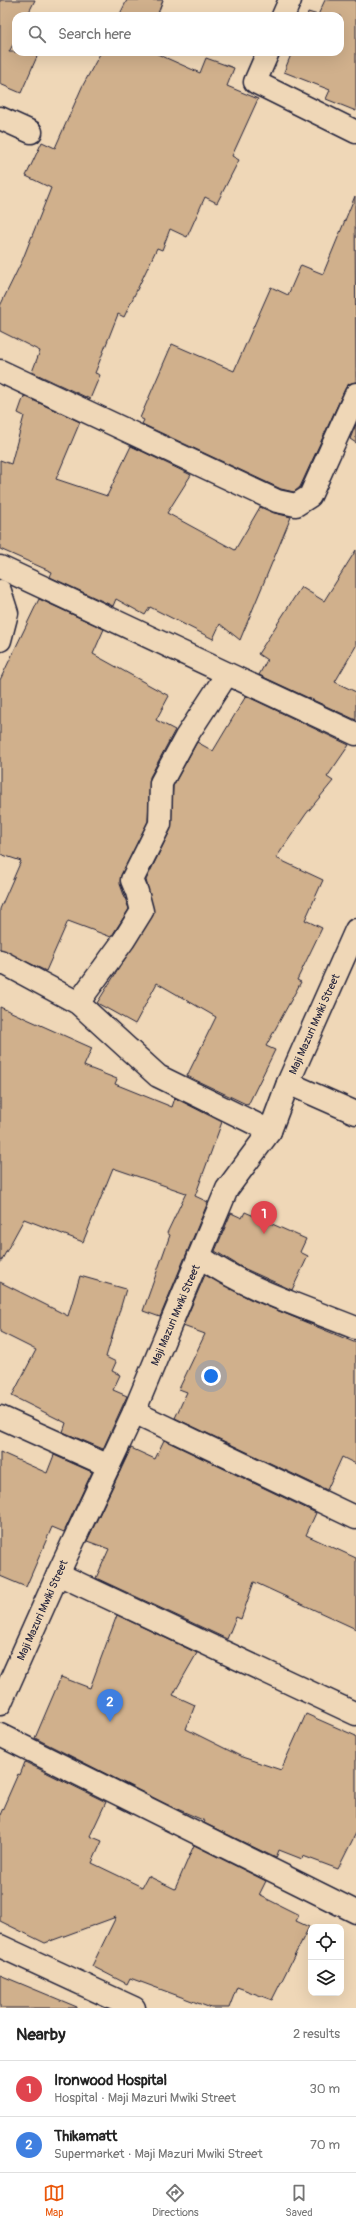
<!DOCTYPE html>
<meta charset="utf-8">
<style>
:root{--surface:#fff;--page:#f6f6f6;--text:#222;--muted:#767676;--line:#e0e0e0;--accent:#ea580c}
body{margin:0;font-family:Pangolin,sans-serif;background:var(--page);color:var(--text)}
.controls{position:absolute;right:12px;bottom:12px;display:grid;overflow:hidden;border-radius:8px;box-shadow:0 4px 16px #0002}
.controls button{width:36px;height:36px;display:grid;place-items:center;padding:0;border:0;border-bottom:1px solid var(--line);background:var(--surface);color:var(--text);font:20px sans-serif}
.you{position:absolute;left:211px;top:1376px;width:14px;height:14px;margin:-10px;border:3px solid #fff;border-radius:50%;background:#1a73e8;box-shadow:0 0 0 6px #1a73e833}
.badge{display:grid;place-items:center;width:26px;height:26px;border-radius:50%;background:var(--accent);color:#fff;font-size:13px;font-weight:700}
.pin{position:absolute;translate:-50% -33px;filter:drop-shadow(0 1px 2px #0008)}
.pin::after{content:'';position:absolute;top:21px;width:14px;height:12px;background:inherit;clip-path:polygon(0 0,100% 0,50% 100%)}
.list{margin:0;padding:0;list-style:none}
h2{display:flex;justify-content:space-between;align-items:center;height:52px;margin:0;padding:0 16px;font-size:17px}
h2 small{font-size:13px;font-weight:400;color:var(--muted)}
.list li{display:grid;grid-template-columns:26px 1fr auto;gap:12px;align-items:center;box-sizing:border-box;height:56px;padding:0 16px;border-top:1px solid var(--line)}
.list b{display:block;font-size:15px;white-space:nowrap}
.list p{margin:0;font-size:13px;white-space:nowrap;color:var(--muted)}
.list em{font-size:13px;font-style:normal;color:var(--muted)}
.icon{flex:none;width:22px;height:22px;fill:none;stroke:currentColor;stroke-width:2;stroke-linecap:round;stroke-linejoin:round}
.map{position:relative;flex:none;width:356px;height:2008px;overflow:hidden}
.search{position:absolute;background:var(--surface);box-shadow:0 4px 16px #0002;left:12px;right:12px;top:12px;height:44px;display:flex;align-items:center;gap:10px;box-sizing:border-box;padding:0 14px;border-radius:12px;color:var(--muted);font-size:15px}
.sheet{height:164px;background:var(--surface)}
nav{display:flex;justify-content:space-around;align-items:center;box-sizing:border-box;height:56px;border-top:1px solid var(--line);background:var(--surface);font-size:11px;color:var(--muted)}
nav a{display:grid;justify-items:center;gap:2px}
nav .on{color:var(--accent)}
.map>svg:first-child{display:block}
.building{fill:#d0b08c;stroke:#22223b}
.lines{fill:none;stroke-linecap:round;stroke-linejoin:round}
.minor-casing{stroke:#22223b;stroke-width:25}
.minor{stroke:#efd7b7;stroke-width:22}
.labels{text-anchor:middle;stroke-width:3;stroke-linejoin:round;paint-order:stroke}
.street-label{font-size:11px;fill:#22223b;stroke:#efd7b7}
</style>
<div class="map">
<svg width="356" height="2008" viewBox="0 0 356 2008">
<rect width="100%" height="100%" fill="#efd7b7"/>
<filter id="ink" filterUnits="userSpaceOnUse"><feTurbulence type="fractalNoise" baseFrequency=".025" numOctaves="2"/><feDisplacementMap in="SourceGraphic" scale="8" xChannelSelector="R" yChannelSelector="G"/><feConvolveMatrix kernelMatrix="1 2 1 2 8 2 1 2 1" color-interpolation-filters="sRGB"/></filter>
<g filter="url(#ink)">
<g class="building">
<polygon points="0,0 35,0 27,16 16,16 16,39 9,52 39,52 21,93 0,84"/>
<polygon points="127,0 163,0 157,16 119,16"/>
<polygon points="325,0 356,0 356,111 326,99 330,90 284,72 292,52 340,52 340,16 307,16 308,12 318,15"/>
<polygon points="101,52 153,52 200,73 206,58 234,68 227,86 258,99 232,156 239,160 217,203 205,197 187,237 170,229 162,250 157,248 124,317 118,314 95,373 100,375 90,399 32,372 40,351 0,331 0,306 22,261 51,188 26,176 42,142 55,148 82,87"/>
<polygon points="355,196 356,382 349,384 345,389 300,487 294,492 281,489 142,424 144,420 140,418 172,344 234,371 271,287 288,295 301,265 323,274"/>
<polygon points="24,396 80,422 56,479 107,496 131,446 191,475 167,513 235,550 260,507 274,513 291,517 240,640 220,624 213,639 150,607 145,615 116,599 113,606 50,577 52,572 0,549 0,460 11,464 24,416 18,413"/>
<polygon points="356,424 356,443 350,439"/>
<polygon points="356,550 356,646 335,682 356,692 356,720 259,675 267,660 258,654 301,587 324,601"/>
<polygon points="39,599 104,629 93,654 169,696 156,720 175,730 150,777 148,821 121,875 120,884 129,909 111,937 68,921 46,971 0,949 0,909 21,861 0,854 0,680"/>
<polygon points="246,696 349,745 327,777 333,781 306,814 276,858 323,880 305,920 322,928 297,980 301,982 266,1046 275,1050 248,1105 187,1076 216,1017 157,983 135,1024 97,1003 154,913 146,880 171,829 173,786 197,742 213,751"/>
<polygon points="0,1007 92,1048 84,1066 117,1079 115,1084 172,1107 175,1098 222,1122 195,1196 208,1202 160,1317 143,1311 170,1235 167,1233 186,1193 113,1168 83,1242 24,1219 0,1263"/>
<polygon points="245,1212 306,1239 300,1252 308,1256 292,1290 241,1267 215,1251 231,1213 242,1218"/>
<polygon points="205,1275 250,1299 356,1343 356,1464 342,1457 327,1490 175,1418 187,1392 179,1389 205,1334 183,1326"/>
<polygon points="80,1276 126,1289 106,1357 116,1362 112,1371 120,1375 113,1390 127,1396 103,1449 63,1432 66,1423 12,1396 36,1350 0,1332 0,1282 68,1316"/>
<polygon points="164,1440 316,1513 306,1535 356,1558 356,1629 254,1582 241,1619 236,1617 227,1639 96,1578 109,1549 87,1541 131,1448 155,1459"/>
<polygon points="0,1452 47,1473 54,1455 92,1472 64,1532 52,1527 26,1587 0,1576"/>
<polygon points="117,1615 197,1653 173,1695 195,1705 186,1729 242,1757 281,1770 306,1714 356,1736 356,1833 338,1869 303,1856 302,1859 279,1850 276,1858 204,1823 205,1821 168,1805 35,1738 61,1677 90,1688"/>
<polygon points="25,1762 106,1802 90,1836 102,1841 92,1863 142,1887 148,1876 175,1889 194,1845 266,1881 259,1895 299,1915 296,1921 309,1927 272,2000 237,1987 229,2008 211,2008 130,1978 127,1984 92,1966 116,1917 45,1943 0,1921 0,1815 18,1774 20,1775"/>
<polygon points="0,1975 77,2007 77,2008 0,2008"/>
</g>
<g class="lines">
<g class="minor-casing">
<g id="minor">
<polyline points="283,16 290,0"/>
<polyline points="268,52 255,82 356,132"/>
<polyline points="0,118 31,132"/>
<polyline points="0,371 277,501 296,505 310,496 356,394"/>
<polyline points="0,567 356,734"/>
<polyline points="0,591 7,613 0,640"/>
<polyline points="0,961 78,1003 158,1076 270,1131"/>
<polyline points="78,1003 124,940 142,911 137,892 132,880 160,824 161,783 186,737 227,674"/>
<polyline points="288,1083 356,1113"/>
<path d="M199,1256C245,1289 304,1307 356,1328"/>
<polyline points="134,1412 356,1518"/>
<polyline points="0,1417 109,1466"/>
<polyline points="58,1574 356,1714"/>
<polyline points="0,1704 58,1574 134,1412 227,1189 270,1131 288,1083 356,930"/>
<polyline points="0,1735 356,1912"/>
<polyline points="0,1946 134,2008"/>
</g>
</g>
<use href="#minor" class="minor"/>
</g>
</g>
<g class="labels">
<g class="street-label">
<text transform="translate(314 1024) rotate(-66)" y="4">Maji Mazuri Mwiki Street</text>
<text transform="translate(175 1315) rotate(-67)" y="4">Maji Mazuri Mwiki Street</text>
<text transform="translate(42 1610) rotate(-66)" y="4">Maji Mazuri Mwiki Street</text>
</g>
</g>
</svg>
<div class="controls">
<button><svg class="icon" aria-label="locate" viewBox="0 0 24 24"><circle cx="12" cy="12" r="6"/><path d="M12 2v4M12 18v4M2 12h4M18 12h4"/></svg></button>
<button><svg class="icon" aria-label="layers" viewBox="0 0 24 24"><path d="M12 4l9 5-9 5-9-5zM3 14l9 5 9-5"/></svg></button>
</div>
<div class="you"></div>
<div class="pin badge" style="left:264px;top:1234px;background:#e0444e">1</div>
<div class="pin badge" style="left:110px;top:1722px;background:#3f7fe0">2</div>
<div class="search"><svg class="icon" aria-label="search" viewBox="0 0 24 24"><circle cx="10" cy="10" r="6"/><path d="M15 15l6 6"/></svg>Search here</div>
</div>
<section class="sheet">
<h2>Nearby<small>2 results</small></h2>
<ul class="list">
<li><span class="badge" style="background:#e0444e">1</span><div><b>Ironwood Hospital</b><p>Hospital · Maji Mazuri Mwiki Street</p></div><em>30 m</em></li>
<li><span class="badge" style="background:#3f7fe0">2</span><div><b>Thikamatt</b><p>Supermarket · Maji Mazuri Mwiki Street</p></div><em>70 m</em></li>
</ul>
</section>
<nav>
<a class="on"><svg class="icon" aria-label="map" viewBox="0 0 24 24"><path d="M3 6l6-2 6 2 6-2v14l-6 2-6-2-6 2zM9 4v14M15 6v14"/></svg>Map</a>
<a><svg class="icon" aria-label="directions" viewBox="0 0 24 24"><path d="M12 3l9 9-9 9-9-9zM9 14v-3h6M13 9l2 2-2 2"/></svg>Directions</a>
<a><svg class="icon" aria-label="saved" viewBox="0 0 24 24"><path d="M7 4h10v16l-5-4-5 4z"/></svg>Saved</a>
</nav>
